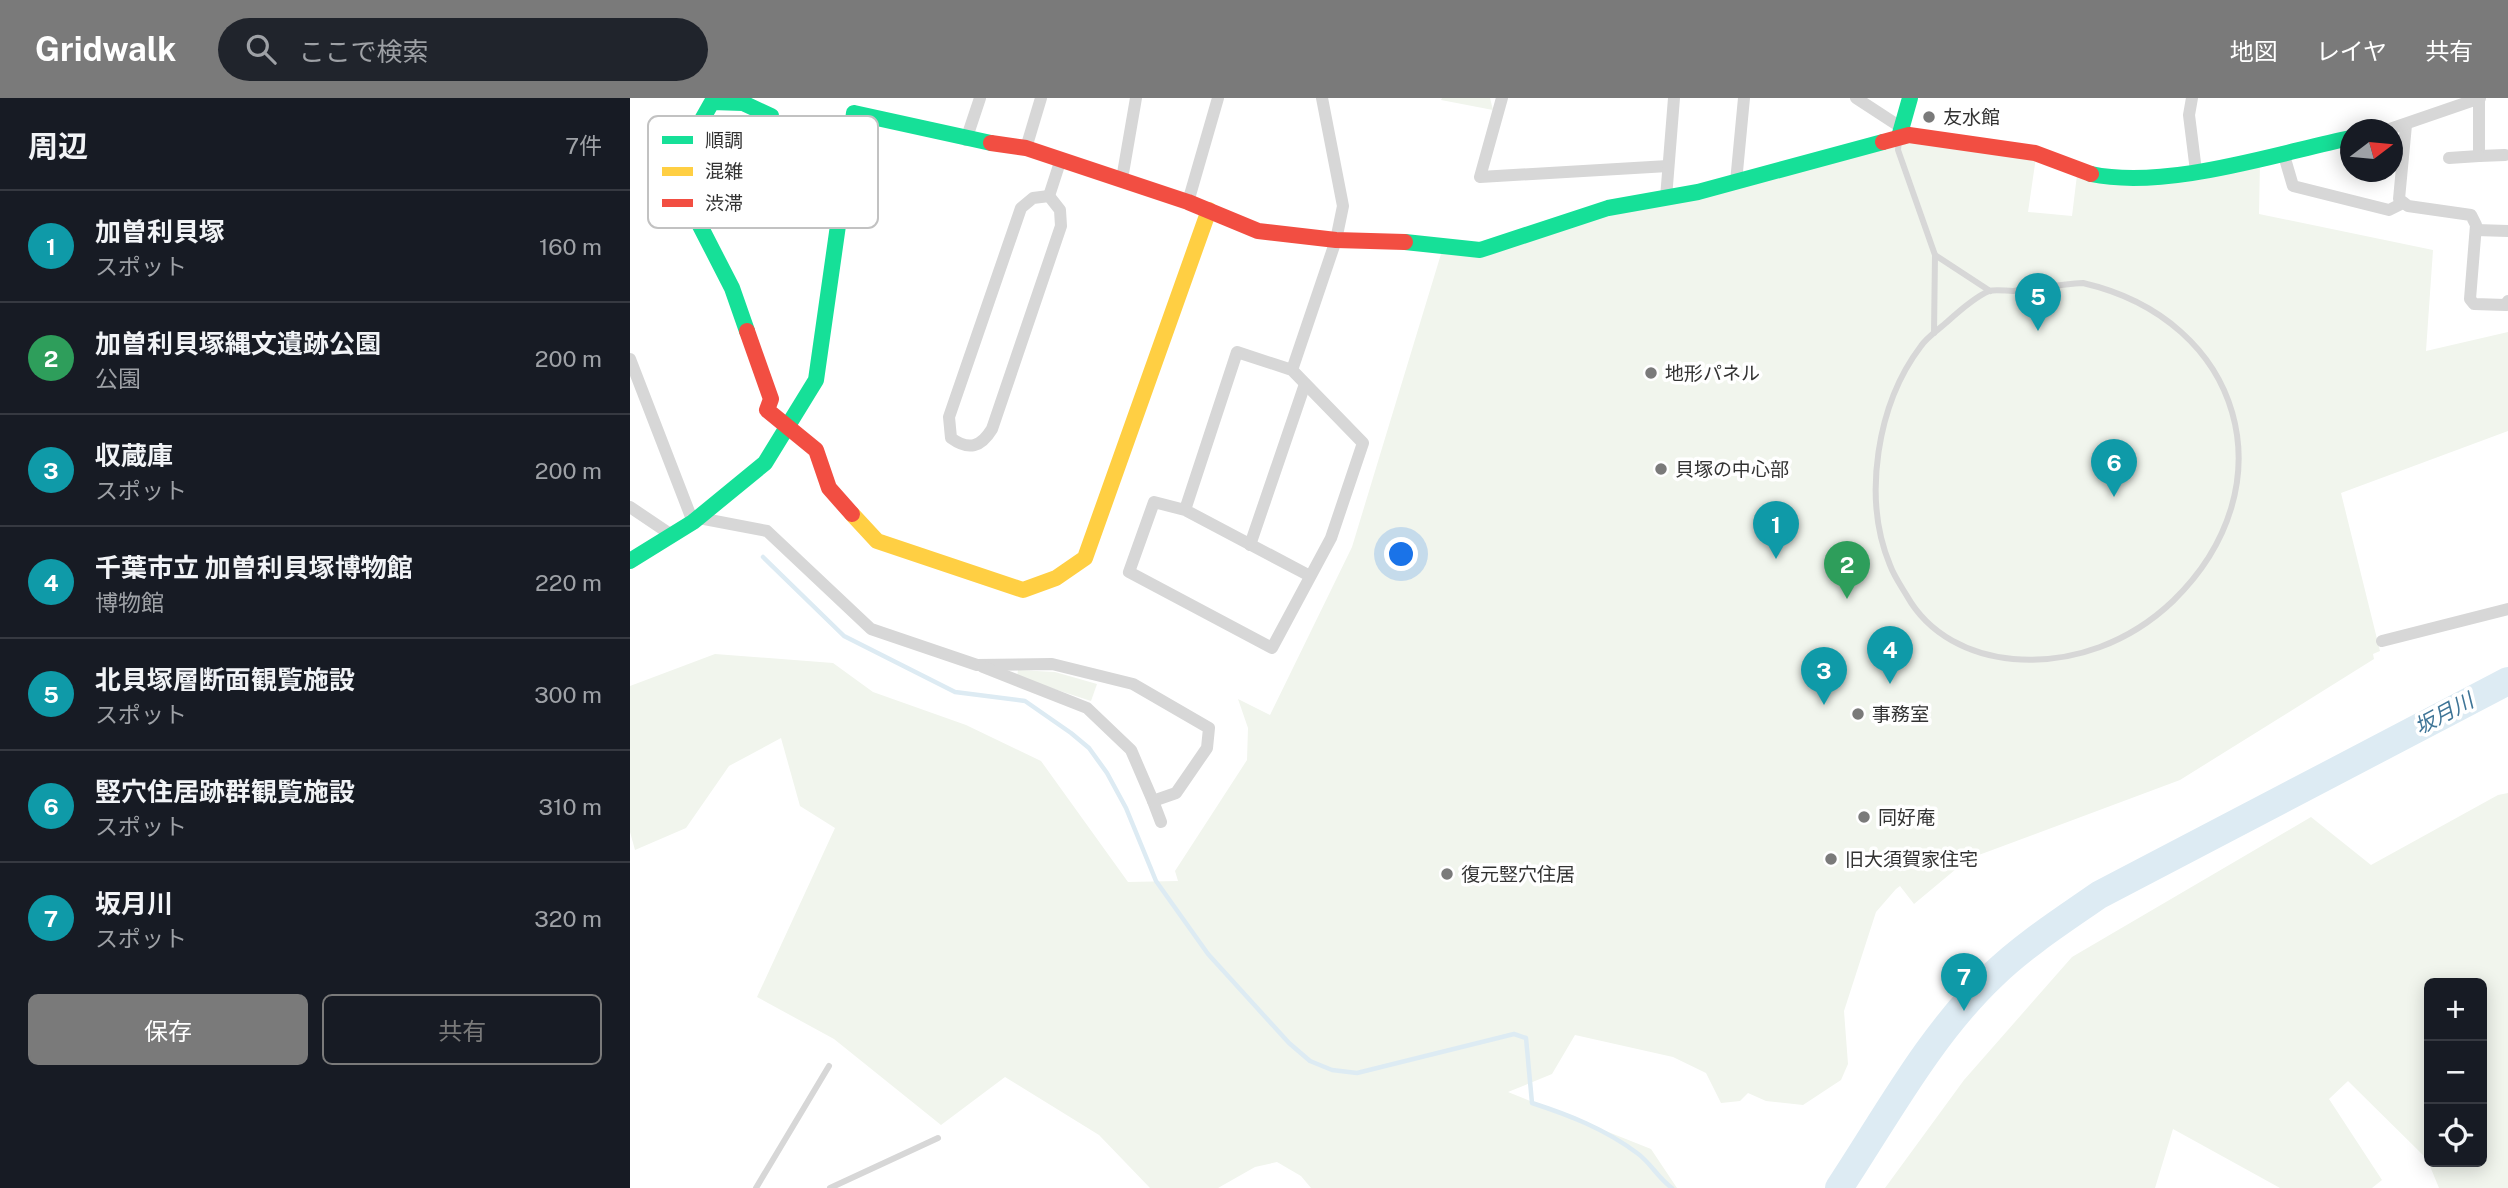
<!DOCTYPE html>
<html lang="ja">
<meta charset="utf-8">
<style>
:root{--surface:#171b24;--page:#20242c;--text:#f1f3f6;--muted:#9ea1a6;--line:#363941;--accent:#7a7a7a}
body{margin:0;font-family:"Public Sans","Noto Sans JP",sans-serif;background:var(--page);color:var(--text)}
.controls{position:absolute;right:21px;bottom:21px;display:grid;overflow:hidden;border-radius:10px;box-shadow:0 4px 18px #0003}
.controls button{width:63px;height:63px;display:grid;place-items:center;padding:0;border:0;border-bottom:2px solid var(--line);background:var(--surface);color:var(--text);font:35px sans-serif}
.compass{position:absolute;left:1710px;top:21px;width:63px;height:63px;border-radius:50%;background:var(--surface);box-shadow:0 4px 18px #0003;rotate:74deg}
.you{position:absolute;left:772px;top:457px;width:24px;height:24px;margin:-18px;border:5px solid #fff;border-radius:50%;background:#1a73e8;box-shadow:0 0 0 10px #1a73e833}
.badge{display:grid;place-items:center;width:46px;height:46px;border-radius:50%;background:var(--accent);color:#fff;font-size:23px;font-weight:700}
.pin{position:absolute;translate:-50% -58px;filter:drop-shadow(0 2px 4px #0008)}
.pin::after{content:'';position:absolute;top:37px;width:24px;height:21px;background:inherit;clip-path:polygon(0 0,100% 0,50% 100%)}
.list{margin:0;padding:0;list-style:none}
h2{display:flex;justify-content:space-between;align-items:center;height:91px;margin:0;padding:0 28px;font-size:30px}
h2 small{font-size:23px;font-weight:400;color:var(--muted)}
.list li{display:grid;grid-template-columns:46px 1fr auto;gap:21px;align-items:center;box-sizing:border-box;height:112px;padding:0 28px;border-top:2px solid var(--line)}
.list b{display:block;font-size:26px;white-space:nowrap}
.list p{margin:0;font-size:23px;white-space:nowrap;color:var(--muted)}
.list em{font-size:23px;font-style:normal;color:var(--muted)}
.actions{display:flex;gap:14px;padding:21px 28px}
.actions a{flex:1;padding:16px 0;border:2px solid var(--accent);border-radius:10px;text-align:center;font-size:24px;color:var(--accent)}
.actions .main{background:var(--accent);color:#fff}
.icon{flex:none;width:38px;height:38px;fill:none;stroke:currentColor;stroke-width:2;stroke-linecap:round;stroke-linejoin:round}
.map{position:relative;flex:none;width:1878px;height:1090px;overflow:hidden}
header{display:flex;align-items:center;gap:42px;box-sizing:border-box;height:98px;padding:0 35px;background:var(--accent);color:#fff}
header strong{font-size:33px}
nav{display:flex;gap:38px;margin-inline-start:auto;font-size:24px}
.search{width:490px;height:63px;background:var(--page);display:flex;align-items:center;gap:18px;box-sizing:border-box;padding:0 24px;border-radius:38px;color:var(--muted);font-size:26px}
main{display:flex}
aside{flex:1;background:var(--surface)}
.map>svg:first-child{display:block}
.green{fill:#f1f5ed;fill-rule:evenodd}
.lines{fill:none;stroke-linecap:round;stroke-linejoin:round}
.stream{stroke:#ddebf3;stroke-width:4.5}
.river{stroke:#ddebf3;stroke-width:28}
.lane{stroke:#d7d7d7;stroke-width:6}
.street{stroke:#d7d7d7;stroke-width:12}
.fast{stroke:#16e098;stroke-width:16}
.slow{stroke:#ffcf43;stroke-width:16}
.jam{stroke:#f24e42;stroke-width:16}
.poi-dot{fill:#7a7a7a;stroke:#fff;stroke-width:2.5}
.labels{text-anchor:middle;stroke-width:7;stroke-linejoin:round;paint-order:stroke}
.poi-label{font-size:19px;fill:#333;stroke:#fff;text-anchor:start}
.water-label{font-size:21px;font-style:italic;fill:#3f7597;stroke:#fff}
.key{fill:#fff;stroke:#c2c2c2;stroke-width:2}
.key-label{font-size:19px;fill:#333}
</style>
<header>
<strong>Gridwalk</strong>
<div class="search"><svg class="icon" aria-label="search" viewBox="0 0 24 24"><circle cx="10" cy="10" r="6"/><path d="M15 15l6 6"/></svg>ここで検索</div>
<nav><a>地図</a><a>レイヤ</a><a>共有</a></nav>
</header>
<main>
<aside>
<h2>周辺<small>7件</small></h2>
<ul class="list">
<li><span class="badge" style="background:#0f9aa8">1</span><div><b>加曽利貝塚</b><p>スポット</p></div><em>160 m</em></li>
<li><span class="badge" style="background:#2e9e5b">2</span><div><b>加曽利貝塚縄文遺跡公園</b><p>公園</p></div><em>200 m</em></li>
<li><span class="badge" style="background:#0f9aa8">3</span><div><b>収蔵庫</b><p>スポット</p></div><em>200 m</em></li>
<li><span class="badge" style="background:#0f9aa8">4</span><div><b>千葉市立 加曽利貝塚博物館</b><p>博物館</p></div><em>220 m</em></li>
<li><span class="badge" style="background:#0f9aa8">5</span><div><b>北貝塚層断面観覧施設</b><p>スポット</p></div><em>300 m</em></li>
<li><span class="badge" style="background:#0f9aa8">6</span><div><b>竪穴住居跡群観覧施設</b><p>スポット</p></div><em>310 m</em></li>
<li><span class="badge" style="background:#0f9aa8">7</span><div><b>坂月川</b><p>スポット</p></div><em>320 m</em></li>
</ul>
<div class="actions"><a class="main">保存</a><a>共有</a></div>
</aside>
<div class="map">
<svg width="1878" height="1090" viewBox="0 0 1878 1090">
<rect width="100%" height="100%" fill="#fff"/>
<g class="green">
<polygon points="812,0 860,0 863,12 811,2"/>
<polygon points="1277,43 1406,59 1398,114 1442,118 1447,77 1630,64 1629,116 1803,152 1796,253 1878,234 1878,333 1711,395 1750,553 1743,556 1744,561 1550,682 1338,761 1284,806 1270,788 1266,791 1246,814 1214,913 1218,966 1211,982 1173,1007 1136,1003 1118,995 1110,1003 1091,1005 1076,975 1043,959 945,937 922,976 878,994 1021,1051 1047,1090 681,1090 671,1078 647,1064 625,1069 588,1090 520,1090 469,1037 375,979 311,1027 204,941 127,899 205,730 170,708 151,640 99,668 56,730 5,752 0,734 0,588 85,556 203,565 243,594 336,627 411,663 498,784 548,783 545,773 617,662 618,630 608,601 640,617 722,449 811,156"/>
<polygon points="388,572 425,574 467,586 461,603 387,579"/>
<path d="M1878,695V1090H1809L1797,1061L1718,983L1699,1001L1752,1082L1742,1090H1650L1543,1031L1525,1090H1255L1334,982L1442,859L1681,719L1741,767L1868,697ZM1799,885H1852V1064H1799Z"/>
</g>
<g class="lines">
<path class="stream" d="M133,459L214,538L325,594L395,603L441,635L459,650L477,675L496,710L526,783L578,856L659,945L680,963L702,972L727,975L884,936L896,940L902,1005C939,1017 975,1031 1007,1055C1020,1064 1028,1080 1042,1090"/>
<path class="river" d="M1209,1090C1256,1019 1300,937 1362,878C1394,847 1433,822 1469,797L1878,583"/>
<g class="lane">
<polyline points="1269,42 1268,52 1305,157 1360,193"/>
<path d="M1453,185C1613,222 1661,388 1543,503C1500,544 1443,566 1383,561C1340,557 1299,537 1277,498C1271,488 1264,478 1260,467C1232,400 1247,306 1291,248C1297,239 1308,232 1317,224C1328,214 1345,199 1359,193C1366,191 1376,193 1383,193C1406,191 1429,186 1453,185Z"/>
<polyline points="1304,235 1305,157"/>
<polyline points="126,1090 199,968"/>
<polyline points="200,1090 308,1040"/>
</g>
<g class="street">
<polyline points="872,0 850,79 1038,68"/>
<polyline points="1226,0 1272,30"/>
<polyline points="1562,0 1559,17 1566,73"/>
<polyline points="1849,0 1849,58 1875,57"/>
<polyline points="1776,27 1769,101 1778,108 1841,117 1846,127 1840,201 1844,206 1876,207 1878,203"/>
<polyline points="1757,32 1850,0"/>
<polyline points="336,42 350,0"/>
<polyline points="396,50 411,0"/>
<polyline points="1653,54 1663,88 1759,112 1773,105"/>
<polyline points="1819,60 1849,58"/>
<polyline points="492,81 506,0"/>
<polyline points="1106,84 1114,0"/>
<path d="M419,98L430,112L431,128L362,331C351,349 339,353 321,340L319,319L391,110L403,100Z"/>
<polyline points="419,98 431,61"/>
<polyline points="1036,100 1044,0"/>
<polyline points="558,104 588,0"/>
<polyline points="1846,132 1878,133"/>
<polyline points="0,261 63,424"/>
<polyline points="662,272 706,142 713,108 692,0"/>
<polyline points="0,409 43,438"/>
<polyline points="555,412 607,254 662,272 733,345 701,440 642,550 499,474 524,404 555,412 680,478"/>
<polyline points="69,420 137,433 241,531 347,567 422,566 503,586 579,630 577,650 546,695 523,703 531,724"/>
<polyline points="620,447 675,286"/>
<polyline points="1752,543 1878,511"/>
<polyline points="353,569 457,610 501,652 523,703"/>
</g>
<g class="fast">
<polyline points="1269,39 1280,0"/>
<path d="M1461,76C1536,92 1645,56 1720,40"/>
<polyline points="775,144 850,152 978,110 1068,94 1253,44"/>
<polyline points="117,233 102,190 64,116 48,64 82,4 113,5 141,18 130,98 136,103 208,119"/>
<polyline points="0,463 63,424 135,365 186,282 224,15 361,45"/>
</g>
<polyline class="slow" points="222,416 247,443 393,492 426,480 455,460 579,112"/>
<g class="jam">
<polyline points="1253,44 1279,37 1405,55 1461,76"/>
<polyline points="361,45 396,50 558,104 628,133 706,142 775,144"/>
<polyline points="117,233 141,301 137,312 186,352 199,390 222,416"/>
</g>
</g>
<g class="poi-dot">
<circle cx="1299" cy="19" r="7"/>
<circle cx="1021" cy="275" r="7"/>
<circle cx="1031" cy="371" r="7"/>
<circle cx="1228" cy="616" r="7"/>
<circle cx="1234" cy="719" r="7"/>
<circle cx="1201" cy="761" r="7"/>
<circle cx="817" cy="776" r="7"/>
</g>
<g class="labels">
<g class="poi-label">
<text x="1313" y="26">友水館</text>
<text x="1035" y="282">地形パネル</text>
<text x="1045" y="378">貝塚の中心部</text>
<text x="1242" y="623">事務室</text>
<text x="1248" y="726">同好庵</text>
<text x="1215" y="768">旧大須賀家住宅</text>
<text x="831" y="783">復元竪穴住居</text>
</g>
<g class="water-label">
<text transform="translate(1814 616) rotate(-28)" y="7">坂月川</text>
</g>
</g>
<rect x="18" y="18" width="230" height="112" rx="10" class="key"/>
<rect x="32" y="38" width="31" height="8" fill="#16e098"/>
<rect x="32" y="69" width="31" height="9" fill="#ffcf43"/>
<rect x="32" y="101" width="31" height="8" fill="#f24e42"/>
<g class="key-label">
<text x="75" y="49">順調</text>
<text x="75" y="80">混雑</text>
<text x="75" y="112">渋滞</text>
</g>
</svg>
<div class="controls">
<button>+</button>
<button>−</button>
<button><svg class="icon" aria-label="locate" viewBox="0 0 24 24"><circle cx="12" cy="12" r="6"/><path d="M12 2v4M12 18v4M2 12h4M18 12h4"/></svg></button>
</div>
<svg class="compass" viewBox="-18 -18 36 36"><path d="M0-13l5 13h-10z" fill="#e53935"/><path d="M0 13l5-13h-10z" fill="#9ea1a6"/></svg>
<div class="you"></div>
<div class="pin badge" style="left:1146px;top:461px;background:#0f9aa8">1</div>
<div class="pin badge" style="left:1217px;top:501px;background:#2e9e5b">2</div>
<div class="pin badge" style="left:1194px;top:607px;background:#0f9aa8">3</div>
<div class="pin badge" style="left:1260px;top:586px;background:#0f9aa8">4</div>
<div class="pin badge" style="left:1408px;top:233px;background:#0f9aa8">5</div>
<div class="pin badge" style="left:1484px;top:399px;background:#0f9aa8">6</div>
<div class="pin badge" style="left:1334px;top:913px;background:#0f9aa8">7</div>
</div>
</main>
